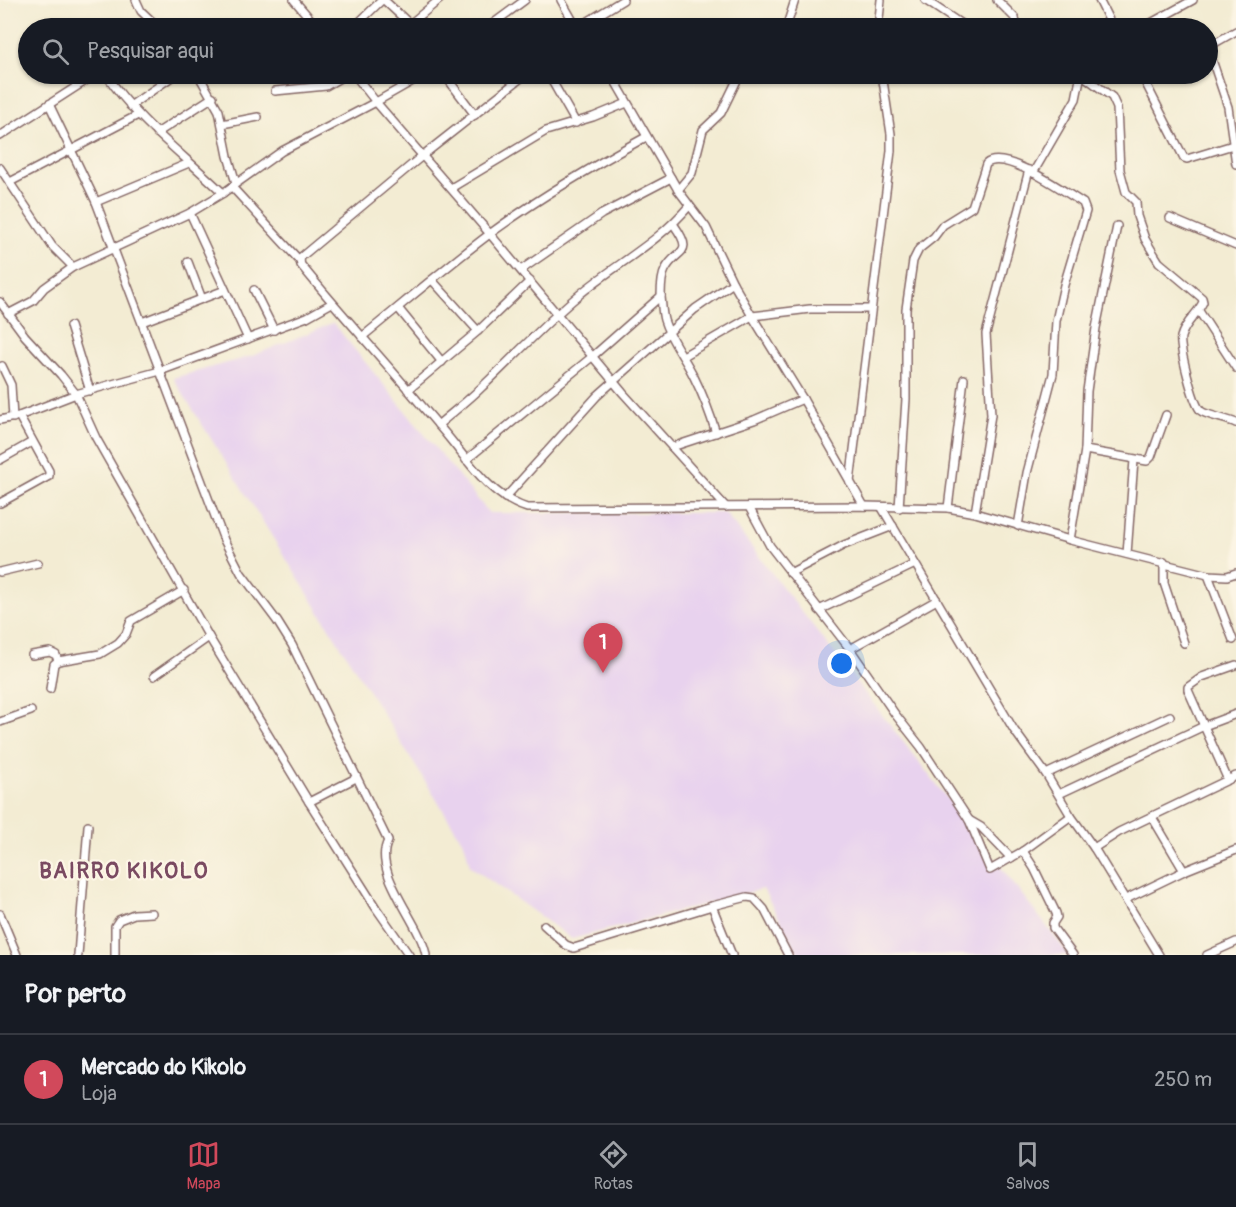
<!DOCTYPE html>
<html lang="pt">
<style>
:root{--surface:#171b24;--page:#20242c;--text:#f1f3f6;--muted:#9ea1a6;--line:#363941;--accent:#d1495b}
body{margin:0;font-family:Pangolin,sans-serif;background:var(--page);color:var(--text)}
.you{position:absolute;left:842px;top:664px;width:21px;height:21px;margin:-15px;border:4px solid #fff;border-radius:50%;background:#1a73e8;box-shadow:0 0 0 9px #1a73e833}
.badge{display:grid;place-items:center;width:39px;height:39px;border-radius:50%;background:var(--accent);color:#fff;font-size:20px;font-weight:700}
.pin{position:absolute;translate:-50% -50px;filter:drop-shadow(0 2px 3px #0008)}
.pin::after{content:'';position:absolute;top:32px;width:21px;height:18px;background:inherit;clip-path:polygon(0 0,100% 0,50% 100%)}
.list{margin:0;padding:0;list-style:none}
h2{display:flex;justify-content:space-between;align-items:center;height:78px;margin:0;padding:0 24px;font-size:26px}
h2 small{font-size:20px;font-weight:400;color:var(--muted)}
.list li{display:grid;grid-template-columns:39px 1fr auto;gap:18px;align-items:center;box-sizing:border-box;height:90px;padding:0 24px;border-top:2px solid var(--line)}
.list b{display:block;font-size:22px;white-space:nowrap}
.list p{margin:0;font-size:20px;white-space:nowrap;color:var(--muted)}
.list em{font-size:20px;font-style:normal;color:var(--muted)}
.icon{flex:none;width:33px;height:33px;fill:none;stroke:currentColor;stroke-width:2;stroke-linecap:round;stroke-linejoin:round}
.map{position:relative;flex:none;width:1236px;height:955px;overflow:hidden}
.search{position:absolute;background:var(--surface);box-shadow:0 2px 4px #0004;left:18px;right:18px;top:18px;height:66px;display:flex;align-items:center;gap:15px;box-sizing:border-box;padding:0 21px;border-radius:33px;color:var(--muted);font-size:22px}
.sheet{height:168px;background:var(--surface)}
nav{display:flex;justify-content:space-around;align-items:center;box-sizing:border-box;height:84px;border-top:2px solid var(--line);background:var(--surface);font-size:16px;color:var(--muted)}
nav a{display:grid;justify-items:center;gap:3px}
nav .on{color:var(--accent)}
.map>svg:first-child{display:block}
.built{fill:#e8d2ee}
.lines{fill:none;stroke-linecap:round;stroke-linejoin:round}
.minor-casing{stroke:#856766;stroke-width:10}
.minor{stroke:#fff;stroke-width:7}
.labels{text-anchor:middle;stroke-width:4.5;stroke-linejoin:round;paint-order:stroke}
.district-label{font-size:22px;font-weight:bold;letter-spacing:1.5px;fill:#7a4a61;stroke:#fcf5e5}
</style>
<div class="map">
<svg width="1236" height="955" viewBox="0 0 1236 955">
<rect width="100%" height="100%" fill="#fcf5e5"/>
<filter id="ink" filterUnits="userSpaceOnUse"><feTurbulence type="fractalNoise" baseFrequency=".0167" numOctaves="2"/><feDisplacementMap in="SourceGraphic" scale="12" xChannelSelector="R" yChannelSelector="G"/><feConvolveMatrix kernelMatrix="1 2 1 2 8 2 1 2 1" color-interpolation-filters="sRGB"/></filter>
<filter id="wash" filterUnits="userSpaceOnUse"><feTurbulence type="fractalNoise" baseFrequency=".008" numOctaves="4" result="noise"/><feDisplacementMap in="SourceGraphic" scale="24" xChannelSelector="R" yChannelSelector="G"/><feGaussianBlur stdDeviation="1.35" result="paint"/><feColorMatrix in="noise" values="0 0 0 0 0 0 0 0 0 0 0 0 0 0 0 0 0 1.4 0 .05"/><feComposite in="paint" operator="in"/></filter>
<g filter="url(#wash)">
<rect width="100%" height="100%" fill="#f3ecd3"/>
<polygon class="built" points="333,323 489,513 725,513 1069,955 799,955 763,889 572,939 470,866 465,845 173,378 252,356"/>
</g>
<g filter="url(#ink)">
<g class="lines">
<g class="minor-casing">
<g id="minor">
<polyline points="136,0 141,11 159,28"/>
<polyline points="294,0 318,28"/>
<polyline points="384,0 414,28"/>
<polyline points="561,0 577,28"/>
<polyline points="925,0 967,28"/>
<polyline points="997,0 1015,18 1017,28"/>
<polyline points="1099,0 1113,28"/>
<polyline points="410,24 439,0"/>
<polyline points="353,28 382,0"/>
<polyline points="487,28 525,0"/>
<polyline points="577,28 623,0"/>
<polyline points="786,28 795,0"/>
<polyline points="878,28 881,0"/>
<polyline points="1142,28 1193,0"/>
<polyline points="1208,47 1236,31"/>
<polyline points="1208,48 1228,107 1236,164"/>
<path d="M106,74C137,121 183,154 223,193"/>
<polyline points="198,74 219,111 228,156 236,183"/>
<polyline points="354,74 376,102 490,234 623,393 726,507"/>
<polyline points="444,74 475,115"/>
<polyline points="548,74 576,123"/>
<polyline points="611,74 678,190 706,227 733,283 752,316 803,399 864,506"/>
<path d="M1081,74L1112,97L1117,108L1120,170L1126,192L1136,202L1137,216L1145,239L1154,254L1159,262L1202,298L1203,302C1197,315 1185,322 1181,337C1179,346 1193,404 1201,411C1205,415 1228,419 1236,423"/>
<polyline points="1141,74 1184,158 1187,159 1233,145"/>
<polyline points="275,91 326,86 347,74"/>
<path d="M49,104L96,202L224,540L241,573L277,621L292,645L388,841C371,872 421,923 426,955"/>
<polyline points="130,106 176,74"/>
<polyline points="222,124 258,117"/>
<polyline points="157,133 213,97"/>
<polyline points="0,136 96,74"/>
<polyline points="0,168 52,246 73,267 190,213 223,193 282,151 376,102 425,74"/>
<polyline points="1033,173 1076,99 1081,74"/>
<polyline points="10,182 138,115"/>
<path d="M232,187L300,261L301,265C335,307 371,346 406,387C420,404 436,422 450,439C472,466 492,497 527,508L864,506L948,508L975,513L1070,540L1208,575L1227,576L1236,573"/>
<polyline points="451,188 546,131 593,117 627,103"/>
<polyline points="678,190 692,173 703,130 721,113 740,74"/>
<polyline points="96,202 189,163"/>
<polyline points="190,213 248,339"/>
<polyline points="1170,218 1236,246"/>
<path d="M674,225C696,256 676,248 665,270C661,277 661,288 661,297C662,304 662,313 664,320C670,340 685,358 694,377C703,395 710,413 716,433"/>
<polyline points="300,261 301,257 422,156 526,74"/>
<polyline points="188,262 202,299"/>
<polyline points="521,270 602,214 671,178"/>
<polyline points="432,280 478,331"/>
<polyline points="254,290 274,330"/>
<polyline points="0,302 25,336 61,375 76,394 96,438 209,637 309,802 376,908 409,955"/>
<polyline points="398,308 442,362"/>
<polyline points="1199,311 1236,368"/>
<polyline points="8,314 33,301 44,288 73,267"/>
<polyline points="142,322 225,290"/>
<polyline points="70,326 90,391"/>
<path d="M362,337C405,302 447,266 491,233C540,197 593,166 646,137"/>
<polyline points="683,356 752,316 810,309 870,309"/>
<polyline points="2,366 11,385 13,418"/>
<polyline points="408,390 478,331 530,281"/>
<polyline points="0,420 19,416 76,394 160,371 307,317 332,303"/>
<path d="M438,425C453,412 469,400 483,386C515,356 545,323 579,295C616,264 658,243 689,206"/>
<polyline points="672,447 754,420 803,399"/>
<polyline points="1085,450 1147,461 1151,457 1166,415"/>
<polyline points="0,460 32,442"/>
<polyline points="466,460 593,356 661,296"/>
<polyline points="850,482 891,151 891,134 882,74"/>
<polyline points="505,498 597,396 695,309 733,283"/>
<polyline points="0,503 49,476 49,471 19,416"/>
<polyline points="749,507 770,546 850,649 895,714 921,747 969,820 990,870 1023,851 1071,816"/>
<polyline points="882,508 1014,730 1046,774 1071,816 1094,848 1159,955"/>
<path d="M899,508L906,399V309L913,261L919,249L934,237L943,225L972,207L986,164C1004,148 1065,192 1083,203L1086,211L1064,285L1056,321L1053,374L1027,473L1018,526"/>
<polyline points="948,508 964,379"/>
<polyline points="975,513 991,415 986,334 1029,170"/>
<polyline points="1070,540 1085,450 1087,391 1096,328 1117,226"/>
<polyline points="1127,554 1134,460"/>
<polyline points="1164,562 1164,583 1184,643"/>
<polyline points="0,572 38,563"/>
<polyline points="790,573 844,545 893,526"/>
<polyline points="1208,575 1233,640"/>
<polyline points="819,610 915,564"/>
<polyline points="850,649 937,600"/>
<polyline points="32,655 50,652 56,655 58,661"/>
<polyline points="154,676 209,637"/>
<polyline points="50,689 54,664 58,661 100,654 118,643 126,634 131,621 184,590"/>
<polyline points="0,722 31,711"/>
<polyline points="1046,774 1170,716"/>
<polyline points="1228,780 1188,690 1188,687 1202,677 1236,665"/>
<polyline points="1059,794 1204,726 1236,714"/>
<polyline points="309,802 356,778"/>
<polyline points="1152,817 1184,871"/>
<polyline points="969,820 981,827 1011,858"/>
<polyline points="1094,848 1119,832 1236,776"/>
<polyline points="1023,851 1034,868 1056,913 1057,917 1053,923 1053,928 1073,955"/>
<polyline points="1126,899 1184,871 1236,850"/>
<polyline points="712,906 732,955"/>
<polyline points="0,914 17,955"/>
<polyline points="544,925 566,945 574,948 712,906 747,897 754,898 764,909 788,955"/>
<polyline points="78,955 88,826"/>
<polyline points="115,955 115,926 119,920 134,914 152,913"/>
<polyline points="1207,955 1236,942"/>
</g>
</g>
<use href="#minor" class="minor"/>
</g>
</g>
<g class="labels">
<g class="district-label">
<text x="124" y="878">BAIRRO KIKOLO</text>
</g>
</g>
</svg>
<div class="you"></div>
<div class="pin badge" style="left:603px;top:673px">1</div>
<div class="search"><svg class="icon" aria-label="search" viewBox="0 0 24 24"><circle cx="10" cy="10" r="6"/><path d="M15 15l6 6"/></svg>Pesquisar aqui</div>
</div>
<section class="sheet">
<h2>Por perto<small></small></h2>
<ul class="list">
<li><span class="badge">1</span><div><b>Mercado do Kikolo</b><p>Loja</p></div><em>250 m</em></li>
</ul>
</section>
<nav>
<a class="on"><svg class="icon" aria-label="map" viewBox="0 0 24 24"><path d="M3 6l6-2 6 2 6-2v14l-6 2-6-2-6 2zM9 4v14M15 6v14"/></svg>Mapa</a>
<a><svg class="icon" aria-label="directions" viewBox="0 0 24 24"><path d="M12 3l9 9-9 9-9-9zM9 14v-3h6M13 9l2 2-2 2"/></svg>Rotas</a>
<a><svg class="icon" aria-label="saved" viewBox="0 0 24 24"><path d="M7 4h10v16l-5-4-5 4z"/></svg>Salvos</a>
</nav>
